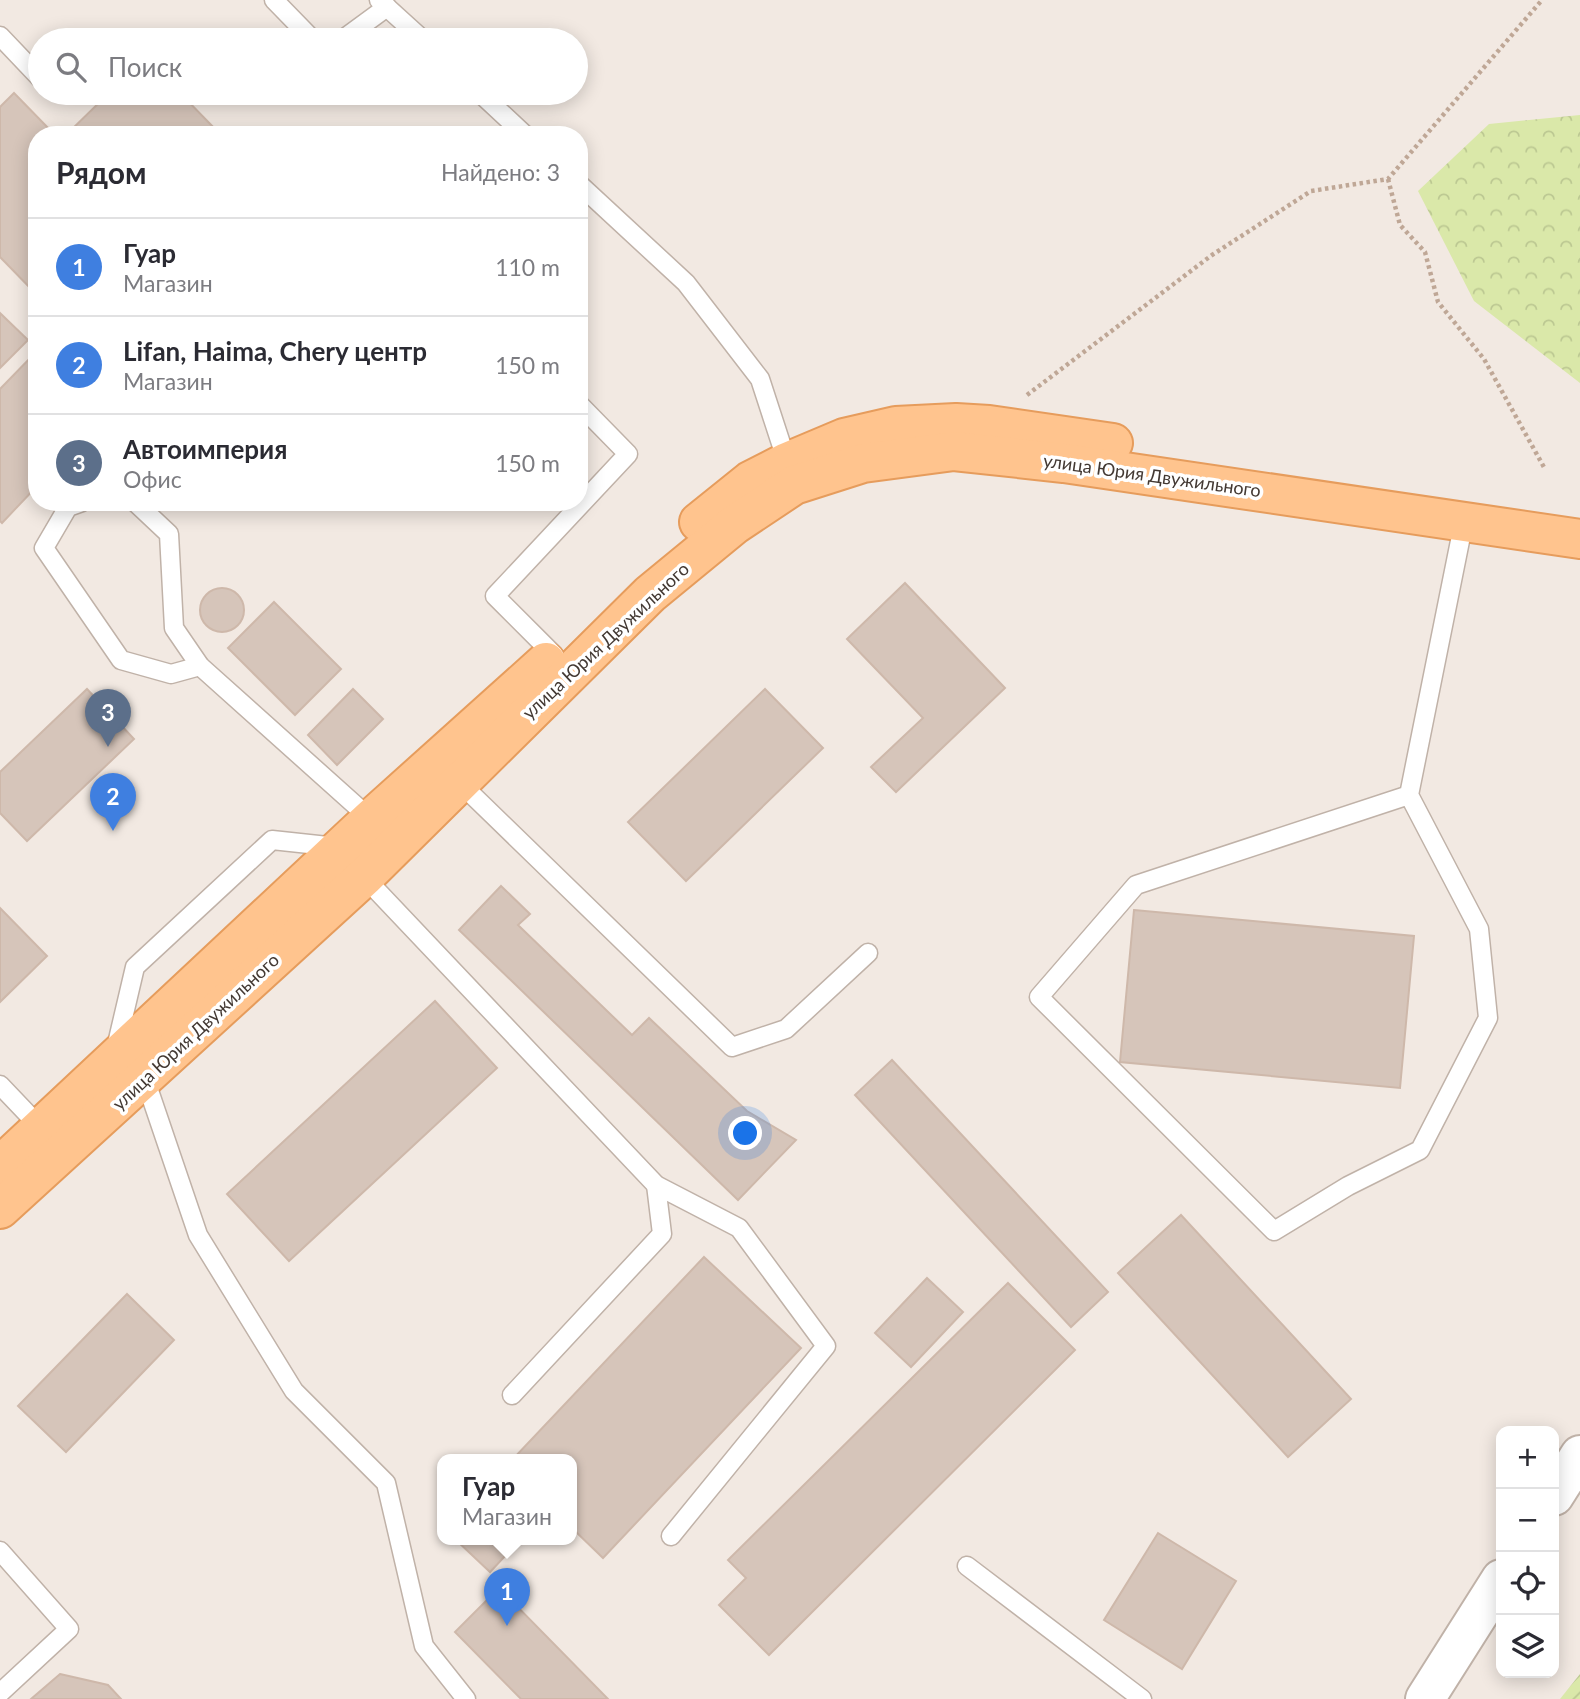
<!DOCTYPE html>
<html lang="ru">
<meta charset="utf-8">
<style>
:root{--surface:#fff;--page:#f2f2f3;--text:#2b2b33;--muted:#7c7c81;--line:#e1e1e2;--accent:#0b8043}
body{margin:0;font-family:Lato,sans-serif;background:var(--page);color:var(--text)}
.controls{position:absolute;right:21px;bottom:21px;display:grid;overflow:hidden;border-radius:14px;box-shadow:0 4px 18px #0003}
.controls button{width:63px;height:63px;display:grid;place-items:center;padding:0;border:0;border-bottom:2px solid var(--line);background:var(--surface);color:var(--text);font:35px sans-serif}
.you{position:absolute;left:746px;top:1134px;width:24px;height:24px;margin:-18px;border:5px solid #fff;border-radius:50%;background:#1a73e8;box-shadow:0 0 0 10px #1a73e833}
.badge{display:grid;place-items:center;width:46px;height:46px;border-radius:50%;background:var(--accent);color:#fff;font-size:23px;font-weight:700}
.pin{position:absolute;translate:-50% -58px;filter:drop-shadow(0 2px 4px #0008)}
.pin::after{content:'';position:absolute;top:37px;width:24px;height:21px;background:inherit;clip-path:polygon(0 0,100% 0,50% 100%)}
.popup{position:absolute;left:437px;top:1454px;width:140px;height:91px;box-sizing:border-box;display:grid;place-content:center;border-radius:14px;background:var(--surface);filter:drop-shadow(0 2px 5px #0005);font-size:23px;white-space:nowrap;color:var(--muted)}
.popup b{font-size:26px;color:var(--text)}
.popup::after{content:'';position:absolute;left:50%;top:100%;margin-left:-14px;border:14px solid transparent;border-top-color:var(--surface)}
.list{margin:0;padding:0;list-style:none}
h2{display:flex;justify-content:space-between;align-items:center;height:91px;margin:0;padding:0 28px;font-size:30px}
h2 small{font-size:23px;font-weight:400;color:var(--muted)}
.list li{display:grid;grid-template-columns:46px 1fr auto;gap:21px;align-items:center;box-sizing:border-box;height:98px;padding:0 28px;border-top:2px solid var(--line)}
.list b{display:block;font-size:26px;white-space:nowrap}
.list p{margin:0;font-size:23px;white-space:nowrap;color:var(--muted)}
.list em{font-size:23px;font-style:normal;color:var(--muted)}
.icon{flex:none;width:38px;height:38px;fill:none;stroke:currentColor;stroke-width:2;stroke-linecap:round;stroke-linejoin:round}
.map{position:relative;flex:none;width:1580px;height:1699px;overflow:hidden}
.search{position:absolute;background:var(--surface);box-shadow:0 4px 18px #0003;left:28px;top:28px;width:560px;height:77px;display:flex;align-items:center;gap:18px;box-sizing:border-box;padding:0 24px;border-radius:38px;color:var(--muted);font-size:26px}
.panel{position:absolute;background:var(--surface);box-shadow:0 4px 18px #0003;left:28px;top:126px;width:560px;height:385px;border-radius:28px}
.map>svg:first-child{display:block}
.forest{fill:url(#forest-crowns)}
.garden{fill:url(#garden-furrows)}
.building{fill:#d6c5ba;stroke:#ceb8aa;stroke-width:2}
.lines{fill:none;stroke-linecap:round;stroke-linejoin:round}
.service-casing{stroke:#c0b2a8;stroke-width:21}
.tertiary-casing{stroke:#c0b2a8;stroke-width:42}
.primary-casing{stroke:#e69c5c;stroke-width:42}
.path{stroke:#bfa796;stroke-width:4.5;stroke-dasharray:3.5 3.5;stroke-linecap:butt}
.service{stroke:#fff;stroke-width:18}
.tertiary{stroke:#fff;stroke-width:38}
.primary{stroke:#ffc48e;stroke-width:38}
.labels{text-anchor:middle;stroke-width:7;stroke-linejoin:round;paint-order:stroke}
.street-label{font-size:18px;fill:#433933;stroke:#fff}
</style>
<div class="map">
<svg width="1580" height="1699" viewBox="0 0 1580 1699">
<defs>
<pattern id="forest-crowns" width="20" height="18" patternUnits="userSpaceOnUse" patternTransform="scale(1.75)"><rect width="20" height="18" fill="#dae8a9"/><path d="M2 6a3 3 0 1 1 6 0M12 15a3 3 0 1 1 6 0" fill="none" stroke="#bcc892"/></pattern>
<pattern id="garden-furrows" width="10" height="10" patternUnits="userSpaceOnUse" patternTransform="scale(1.75)"><rect width="10" height="10" fill="#dae8a9"/><path d="M-1 1l2-2M0 10L10 0M9 11l2-2" fill="none" stroke="#bcc892"/></pattern>
</defs>
<rect width="100%" height="100%" fill="#f2e9e2"/>
<polygon class="forest" points="1580,115 1580,383 1474,301 1418,191 1489,124"/>
<polygon class="garden" points="1580,1674 1580,1699 1560,1699"/>
<g class="building">
<polygon points="14,93 55,135 37,135 37,295 0,257 0,107"/>
<polygon points="109,93 180,93 221,135 66,135"/>
<polygon points="0,313 28,340 0,368"/>
<polygon points="37,351 37,486 2,523 0,521 0,389"/>
<polygon points="905,583 1005,688 896,792 871,767 923,718 847,639"/>
<circle cx="222" cy="610" r="22"/>
<polygon points="274,602 341,669 295,715 228,648"/>
<polygon points="87,689 134,739 27,841 0,813 0,772"/>
<polygon points="353,689 383,719 337,765 308,735"/>
<polygon points="765,689 823,748 686,881 628,822"/>
<polygon points="501,886 530,914 518,925 632,1035 649,1018 747,1111 796,1140 738,1200 459,930"/>
<polygon points="0,908 47,956 0,1002"/>
<polygon points="1134,910 1414,936 1400,1088 1120,1062"/>
<polygon points="435,1001 497,1068 289,1261 227,1194"/>
<polygon points="892,1060 1108,1292 1071,1327 855,1095"/>
<polygon points="1181,1215 1351,1399 1288,1457 1118,1273"/>
<polygon points="704,1257 801,1348 603,1558 572,1528 572,1460 512,1460"/>
<polygon points="927,1278 963,1312 911,1367 875,1333"/>
<polygon points="1008,1283 1075,1350 769,1655 719,1605 746,1578 728,1560"/>
<polygon points="127,1294 174,1340 66,1452 18,1406"/>
<polygon points="1158,1533 1236,1581 1182,1669 1104,1620"/>
<polygon points="456,1540 520,1540 490,1572"/>
<polygon points="499,1588 608,1699 521,1699 455,1632"/>
<polygon points="60,1674 108,1685 121,1699 31,1699"/>
</g>
<g class="lines">
<g class="service-casing">
<g id="service">
<polyline points="274,0 313,40"/>
<polyline points="379,0 423,40"/>
<polyline points="0,36 40,78"/>
<polyline points="342,40 387,7"/>
<polyline points="480,93 525,135"/>
<polyline points="579,184 686,283 760,379 788,465"/>
<polyline points="82,502 68,507 44,548 121,660 171,674 200,666"/>
<polyline points="135,502 169,534 174,628 200,666 373,821"/>
<polyline points="554,655 495,596 628,454 579,404"/>
<polyline points="460,783 732,1047 786,1029 868,953"/>
<polyline points="1409,795 1136,885 1039,997 1274,1231 1348,1186 1420,1150 1488,1018 1479,929 1409,795 1464,521"/>
<polyline points="364,877 656,1185 739,1228 826,1346 671,1536"/>
<polyline points="116,1048 135,967 272,840 337,847"/>
<polyline points="145,1079 198,1235 294,1391 386,1483 424,1646 466,1699"/>
<polyline points="0,1085 41,1128"/>
<polyline points="512,1395 662,1234 656,1185"/>
<polyline points="0,1551 69,1629 0,1693"/>
<polyline points="967,1566 1142,1699"/>
</g>
</g>
<g class="tertiary-casing">
<g id="tertiary">
<polyline points="1554,1496 1580,1455"/>
<polyline points="1425,1699 1501,1579"/>
</g>
</g>
<g class="primary-casing">
<g id="primary">
<polyline points="699,522 750,481 787,462 844,438 896,426 956,423 989,425 1113,443"/>
<polyline points="0,1166 371,819 546,662"/>
<polyline points="0,1209 364,877 650,594 734,525 794,485 863,463 954,451 1064,463 1580,539"/>
</g>
</g>
<g class="path">
<polyline points="1388,179 1400,225 1425,252 1438,302 1484,359 1545,469"/>
<polyline points="1027,395 1212,255 1311,191 1388,179 1542,0"/>
</g>
<use href="#service" class="service"/>
<use href="#tertiary" class="tertiary"/>
<use href="#primary" class="primary"/>
</g>
<g class="labels">
<g class="street-label">
<text transform="translate(1152 476) rotate(8)" y="6">улица Юрия Двужильного</text>
<text transform="translate(606 641) rotate(-43)" y="6">улица Юрия Двужильного</text>
<text transform="translate(196 1032) rotate(-43)" y="6">улица Юрия Двужильного</text>
</g>
</g>
</svg>
<div class="controls">
<button>+</button>
<button>−</button>
<button><svg class="icon" aria-label="locate" viewBox="0 0 24 24"><circle cx="12" cy="12" r="6"/><path d="M12 2v4M12 18v4M2 12h4M18 12h4"/></svg></button>
<button><svg class="icon" aria-label="layers" viewBox="0 0 24 24"><path d="M12 4l9 5-9 5-9-5zM3 14l9 5 9-5"/></svg></button>
</div>
<div class="you"></div>
<div class="pin badge" style="left:507px;top:1626px;background:#3f7fe0">1</div>
<div class="popup"><b>Гуар</b>Магазин</div>
<div class="pin badge" style="left:113px;top:831px;background:#3f7fe0">2</div>
<div class="pin badge" style="left:108px;top:747px;background:#5c6f8a">3</div>
<div class="search"><svg class="icon" aria-label="search" viewBox="0 0 24 24"><circle cx="10" cy="10" r="6"/><path d="M15 15l6 6"/></svg>Поиск</div>
<section class="panel">
<h2>Рядом<small>Найдено: 3</small></h2>
<ul class="list">
<li><span class="badge" style="background:#3f7fe0">1</span><div><b>Гуар</b><p>Магазин</p></div><em>110 m</em></li>
<li><span class="badge" style="background:#3f7fe0">2</span><div><b>Lifan, Haima, Chery центр</b><p>Магазин</p></div><em>150 m</em></li>
<li><span class="badge" style="background:#5c6f8a">3</span><div><b>Автоимперия</b><p>Офис</p></div><em>150 m</em></li>
</ul>
</section>
</div>
